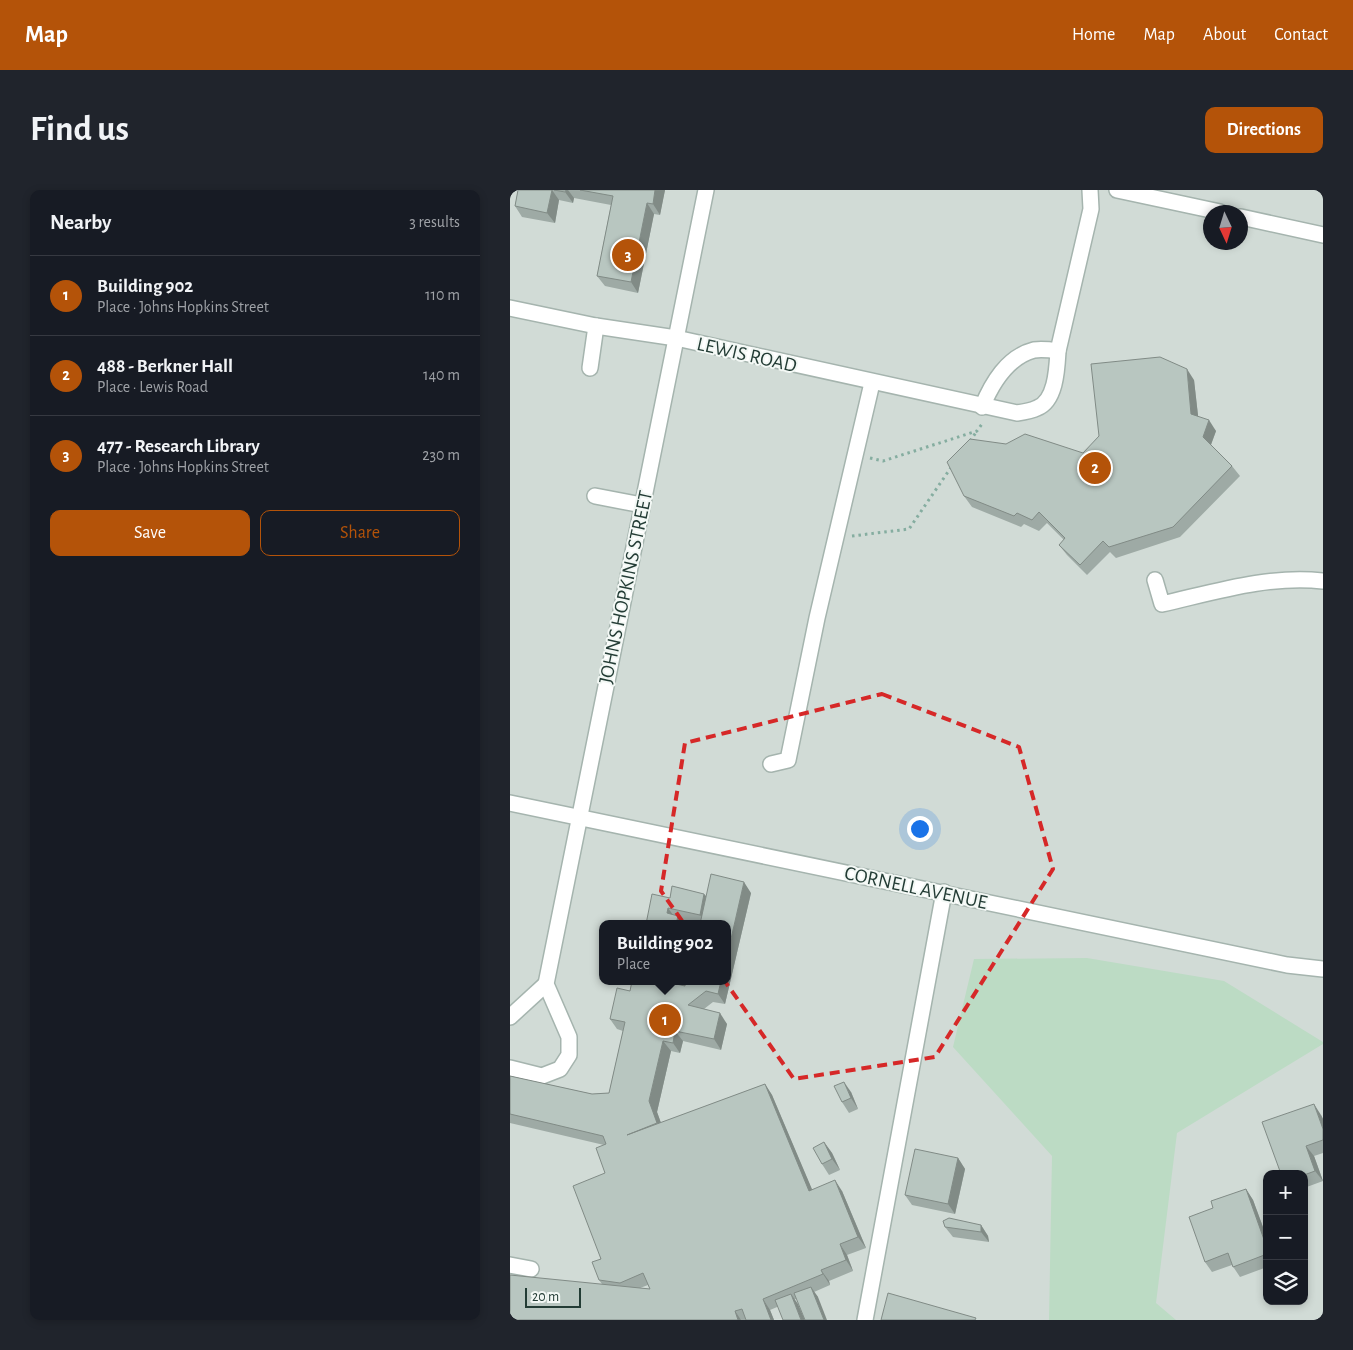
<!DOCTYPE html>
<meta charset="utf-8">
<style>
:root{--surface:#171b24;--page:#20242c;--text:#f1f3f6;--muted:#9ea1a6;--line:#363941;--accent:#b45309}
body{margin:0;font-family:"Alegreya Sans",sans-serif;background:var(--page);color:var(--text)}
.controls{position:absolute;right:15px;bottom:15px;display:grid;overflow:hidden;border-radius:10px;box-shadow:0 2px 8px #0003}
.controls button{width:45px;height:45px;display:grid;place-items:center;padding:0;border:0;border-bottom:1px solid var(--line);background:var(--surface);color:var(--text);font:25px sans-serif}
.compass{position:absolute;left:693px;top:15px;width:45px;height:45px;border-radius:50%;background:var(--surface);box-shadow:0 2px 8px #0003;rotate:176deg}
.scale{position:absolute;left:15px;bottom:12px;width:56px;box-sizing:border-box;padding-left:5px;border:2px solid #233c35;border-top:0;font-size:14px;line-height:18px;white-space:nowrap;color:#233c35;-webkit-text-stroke:4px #f3f8f5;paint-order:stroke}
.you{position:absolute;left:409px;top:638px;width:18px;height:18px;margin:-12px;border:4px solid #fff;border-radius:50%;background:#1a73e8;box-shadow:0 0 0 8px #1a73e833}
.badge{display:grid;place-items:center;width:32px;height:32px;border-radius:50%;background:var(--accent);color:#fff;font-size:16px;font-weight:700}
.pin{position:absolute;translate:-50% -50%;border:2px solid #fff;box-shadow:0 1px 5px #0006}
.popup{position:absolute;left:89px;top:730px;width:132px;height:65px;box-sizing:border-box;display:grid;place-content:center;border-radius:10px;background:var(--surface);filter:drop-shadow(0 1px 4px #0005);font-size:16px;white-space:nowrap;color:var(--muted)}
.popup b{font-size:19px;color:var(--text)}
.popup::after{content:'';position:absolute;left:50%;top:100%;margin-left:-10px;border:10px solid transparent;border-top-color:var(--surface)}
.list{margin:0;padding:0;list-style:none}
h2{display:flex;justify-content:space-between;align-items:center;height:65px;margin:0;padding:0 20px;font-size:21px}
h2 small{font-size:16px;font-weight:400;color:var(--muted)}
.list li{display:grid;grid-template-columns:32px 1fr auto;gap:15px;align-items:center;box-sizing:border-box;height:80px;padding:0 20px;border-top:1px solid var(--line)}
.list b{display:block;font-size:19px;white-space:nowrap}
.list p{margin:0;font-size:16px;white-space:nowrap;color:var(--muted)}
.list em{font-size:16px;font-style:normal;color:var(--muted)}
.actions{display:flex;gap:10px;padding:15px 20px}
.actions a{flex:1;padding:11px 0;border:1px solid var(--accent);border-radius:10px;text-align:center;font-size:18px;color:var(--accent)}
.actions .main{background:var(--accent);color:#fff}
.icon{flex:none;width:28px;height:28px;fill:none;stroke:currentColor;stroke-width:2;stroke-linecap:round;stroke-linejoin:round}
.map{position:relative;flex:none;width:813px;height:1130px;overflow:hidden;border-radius:10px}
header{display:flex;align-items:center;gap:30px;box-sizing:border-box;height:70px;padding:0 25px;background:var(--accent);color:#fff}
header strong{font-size:24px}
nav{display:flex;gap:28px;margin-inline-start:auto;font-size:18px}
.intro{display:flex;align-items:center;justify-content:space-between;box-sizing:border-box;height:120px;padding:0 30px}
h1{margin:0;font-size:35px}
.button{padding:12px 22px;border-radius:10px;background:var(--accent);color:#fff;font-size:18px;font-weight:700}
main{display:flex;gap:30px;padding:0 30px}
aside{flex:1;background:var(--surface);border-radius:10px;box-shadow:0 2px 8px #0003}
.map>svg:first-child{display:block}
.built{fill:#d1dbd6;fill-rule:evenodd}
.green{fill:#bcdbc4}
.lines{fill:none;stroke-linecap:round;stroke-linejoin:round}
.minor-casing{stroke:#a5b4ae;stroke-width:18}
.path{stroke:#85ada0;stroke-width:3;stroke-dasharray:2.5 4;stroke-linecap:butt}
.minor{stroke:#fff;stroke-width:15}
.wall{fill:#9eaaa5;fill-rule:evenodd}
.shaded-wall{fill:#818b86}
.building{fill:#b8c6c0;stroke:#818b86}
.marked{fill:none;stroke:#d62828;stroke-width:4;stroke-dasharray:10 6;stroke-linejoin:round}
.labels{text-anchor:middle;stroke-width:4;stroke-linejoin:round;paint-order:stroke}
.street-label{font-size:20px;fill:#233c35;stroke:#f3f8f5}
</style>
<header>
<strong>Map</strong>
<nav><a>Home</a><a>Map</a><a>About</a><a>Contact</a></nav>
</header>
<div class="intro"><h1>Find us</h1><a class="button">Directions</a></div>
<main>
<aside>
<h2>Nearby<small>3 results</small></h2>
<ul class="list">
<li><span class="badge">1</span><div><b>Building 902</b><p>Place · Johns Hopkins Street</p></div><em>110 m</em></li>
<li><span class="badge">2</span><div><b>488 - Berkner Hall</b><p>Place · Lewis Road</p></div><em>140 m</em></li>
<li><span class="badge">3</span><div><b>477 - Research Library</b><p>Place · Johns Hopkins Street</p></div><em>230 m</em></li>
</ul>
<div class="actions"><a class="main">Save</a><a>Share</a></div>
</aside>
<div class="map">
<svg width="813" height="1130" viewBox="0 0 813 1130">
<rect width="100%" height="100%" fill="#e2ece7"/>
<path class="built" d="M0,0H813V1130H0ZM701,22H731V52H701ZM92,734H218V791H92ZM757,984H794V1111H757Z"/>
<polygon class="green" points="577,768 714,791 813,852 813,854 667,943 646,1113 666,1130 539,1130 542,966 443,857 464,769"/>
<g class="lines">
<g class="minor-casing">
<g id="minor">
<polyline points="607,0 710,22"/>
<polyline points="731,27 813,45"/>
<path d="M0,118L86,136L166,148L507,223C514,222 521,221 527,218C546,211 547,178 548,161L581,19L580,0"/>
<polyline points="80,178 86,136"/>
<path d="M472,217C482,193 497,167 524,160C532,159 541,160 548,161"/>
<polyline points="85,306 132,315"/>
<path d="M645,390L652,414C705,402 758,385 813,391"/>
<polyline points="261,574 278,570 307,428 362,193"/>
<polyline points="0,613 777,775 813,779"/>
<polyline points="0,827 36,794"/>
<polyline points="0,878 32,886 50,879 59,865 59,847 36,794 196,0"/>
<polyline points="0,1075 21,1079"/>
<polyline points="355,1130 434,702"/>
</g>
</g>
<g class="path">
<polyline points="460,251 467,241"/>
<polyline points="360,268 373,271 467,241 472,234"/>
<polyline points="342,346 399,339 442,276"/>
</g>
<use href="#minor" class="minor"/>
</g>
<g class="wall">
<polygon points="8,0 155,0 150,25 144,24 128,103 95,96 87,86 101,15 64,8 63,13 49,10 45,33 12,27 5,16"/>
<polygon points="684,190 688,226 706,241 701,255 722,276 730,286 670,347 606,368 600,362 577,385 557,365 549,355 554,350 537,333 529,341 514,334 511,337 462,317 454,306 573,263"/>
<path d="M241,703L215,814L203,812L194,819L217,834L211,860L173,851L170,863L161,861L147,922L151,933L255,894L262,905L302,1000L332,1001L356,1058L337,1065L343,1081L319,1091L320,1095L304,1102L308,1107L286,1109L260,1120L264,1130H0L92,1094L89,1090L95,983L94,955L0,933V886L82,904L99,903L113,841L107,839L100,829L120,801L218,734H188L171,730L136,734L160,708L194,704L196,706ZM138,1095L140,1099L130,1098Z"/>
<polygon points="341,902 348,919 339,923 332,912"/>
<polygon points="811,925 813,929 813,963 804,966 813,991 794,998 794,984 771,984"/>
<polygon points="314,952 322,963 330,980 319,985 312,974"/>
<polygon points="448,968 455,979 445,1024 402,1015 395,1005"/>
<polygon points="736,999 743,1010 757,1048 757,1077 730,1087 722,1075 702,1082 695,1072 703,1018"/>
<polygon points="471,1035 478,1046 479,1052 443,1047 435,1037"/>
</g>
<g class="shaded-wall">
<polygon points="42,0 49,10 45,33 37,23"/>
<polygon points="56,0 58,0 64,8 63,13 55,2"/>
<polygon points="145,0 155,0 150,25 143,14"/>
<polygon points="137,13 144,24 128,103 121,92"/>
<polygon points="677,179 684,190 689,234 681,224"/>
<polygon points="699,230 706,241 700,257 693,247"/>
<polygon points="234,692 241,703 215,814 208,804 211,791 218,791 218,762"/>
<polygon points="194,704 202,714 196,734 190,725"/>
<polygon points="158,718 166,729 157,723"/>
<polygon points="168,726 174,734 166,734"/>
<polygon points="167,791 176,791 174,804 166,794"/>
<polygon points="210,823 217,834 211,860 204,849"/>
<polygon points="165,841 173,851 170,863 163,853"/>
<polygon points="153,851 161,861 147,922 155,944 147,933 139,911"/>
<polygon points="334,892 341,902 348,919 341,908"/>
<polygon points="255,894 262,905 307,1011 299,1001"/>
<polygon points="804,914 811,925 813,929 813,939"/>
<polygon points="314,952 322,963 330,980 322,969"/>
<polygon points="796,956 804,966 813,991 805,981"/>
<polygon points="448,968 455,979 445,1024 438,1014"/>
<polygon points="325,990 332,1001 356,1058 348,1047"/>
<polygon points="736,999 743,1010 757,1048 757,1058"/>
<polygon points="471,1035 478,1046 479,1052 471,1042"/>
<polygon points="330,1054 337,1065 343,1081 336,1070"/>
<polygon points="311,1080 319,1091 320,1095 313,1084"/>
<polygon points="301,1097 308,1107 317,1130 314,1130"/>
<polygon points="281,1104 288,1114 295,1130 291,1130"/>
<polygon points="253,1109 260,1120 264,1130 261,1130"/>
<polygon points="225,1121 231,1130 228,1130"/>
</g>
<g class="building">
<polygon points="8,0 42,0 37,23 5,16"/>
<polygon points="44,0 56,0 55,2"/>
<polygon points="70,0 145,0 143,14 137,13 121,92 87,86 103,6"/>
<polygon points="650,167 677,179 681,224 699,230 693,247 722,276 663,337 599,357 593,351 570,375 549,355 555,348 529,322 522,330 507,323 504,326 454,306 437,272 460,249 496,254 515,244 573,263 589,246 581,174"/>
<polygon points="201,684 234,692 218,762 218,734 190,734"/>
<polygon points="162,696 194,704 190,725 158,718 157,723 168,726 166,734 136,734 142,704 160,708"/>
<polygon points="122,791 167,791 166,794 175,796 176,791 211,791 208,804 196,801 178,815 210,823 204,849 165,841 163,853 153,851 139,911 147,933 117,945 255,894 299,1001 325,990 348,1047 330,1054 336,1070 311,1080 313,1084 253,1109 261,1130 236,1130 232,1119 225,1121 228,1130 0,1130 0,1085 140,1099 133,1083 110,1093 89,1090 82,1072 91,1069 63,996 95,983 86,958 96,954 93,946 0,924 0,886 82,904 99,903 115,832 100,829 107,798 120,801"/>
<polygon points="334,892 341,908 332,912 324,896"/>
<polygon points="804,914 813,939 813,950 796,956 805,981 794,985 794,984 771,984 752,932"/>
<polygon points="314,952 322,969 312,974 303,958"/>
<polygon points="405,959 448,968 438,1014 395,1005"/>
<polygon points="736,999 757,1058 757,1064 723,1077 718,1063 695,1072 679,1027 703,1018 701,1011"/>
<polygon points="439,1028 471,1035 471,1042 435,1037 433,1031"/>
<polygon points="301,1097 314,1130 295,1130 284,1103"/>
<polygon points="378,1103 466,1128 465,1130 371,1130"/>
<polygon points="281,1104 291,1130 273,1130 265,1110"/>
</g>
<path class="marked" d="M372,504L509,557L543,679L425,867L284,889L151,701L175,553Z"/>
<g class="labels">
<g class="street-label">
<text transform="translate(237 164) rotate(13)" y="7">LEWIS ROAD</text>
<text transform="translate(115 397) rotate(-78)" y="7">JOHNS HOPKINS STREET</text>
<text transform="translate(406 697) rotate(12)" y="7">CORNELL AVENUE</text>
</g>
</g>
</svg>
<div class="controls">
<button>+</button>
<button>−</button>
<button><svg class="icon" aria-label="layers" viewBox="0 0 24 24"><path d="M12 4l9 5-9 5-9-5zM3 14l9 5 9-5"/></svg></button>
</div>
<svg class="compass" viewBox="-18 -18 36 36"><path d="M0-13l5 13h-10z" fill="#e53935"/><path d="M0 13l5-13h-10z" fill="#9ea1a6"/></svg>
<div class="scale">20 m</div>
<div class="you"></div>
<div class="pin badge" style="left:155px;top:830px">1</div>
<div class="popup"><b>Building 902</b>Place</div>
<div class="pin badge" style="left:585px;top:278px">2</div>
<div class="pin badge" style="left:118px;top:65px">3</div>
</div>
</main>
